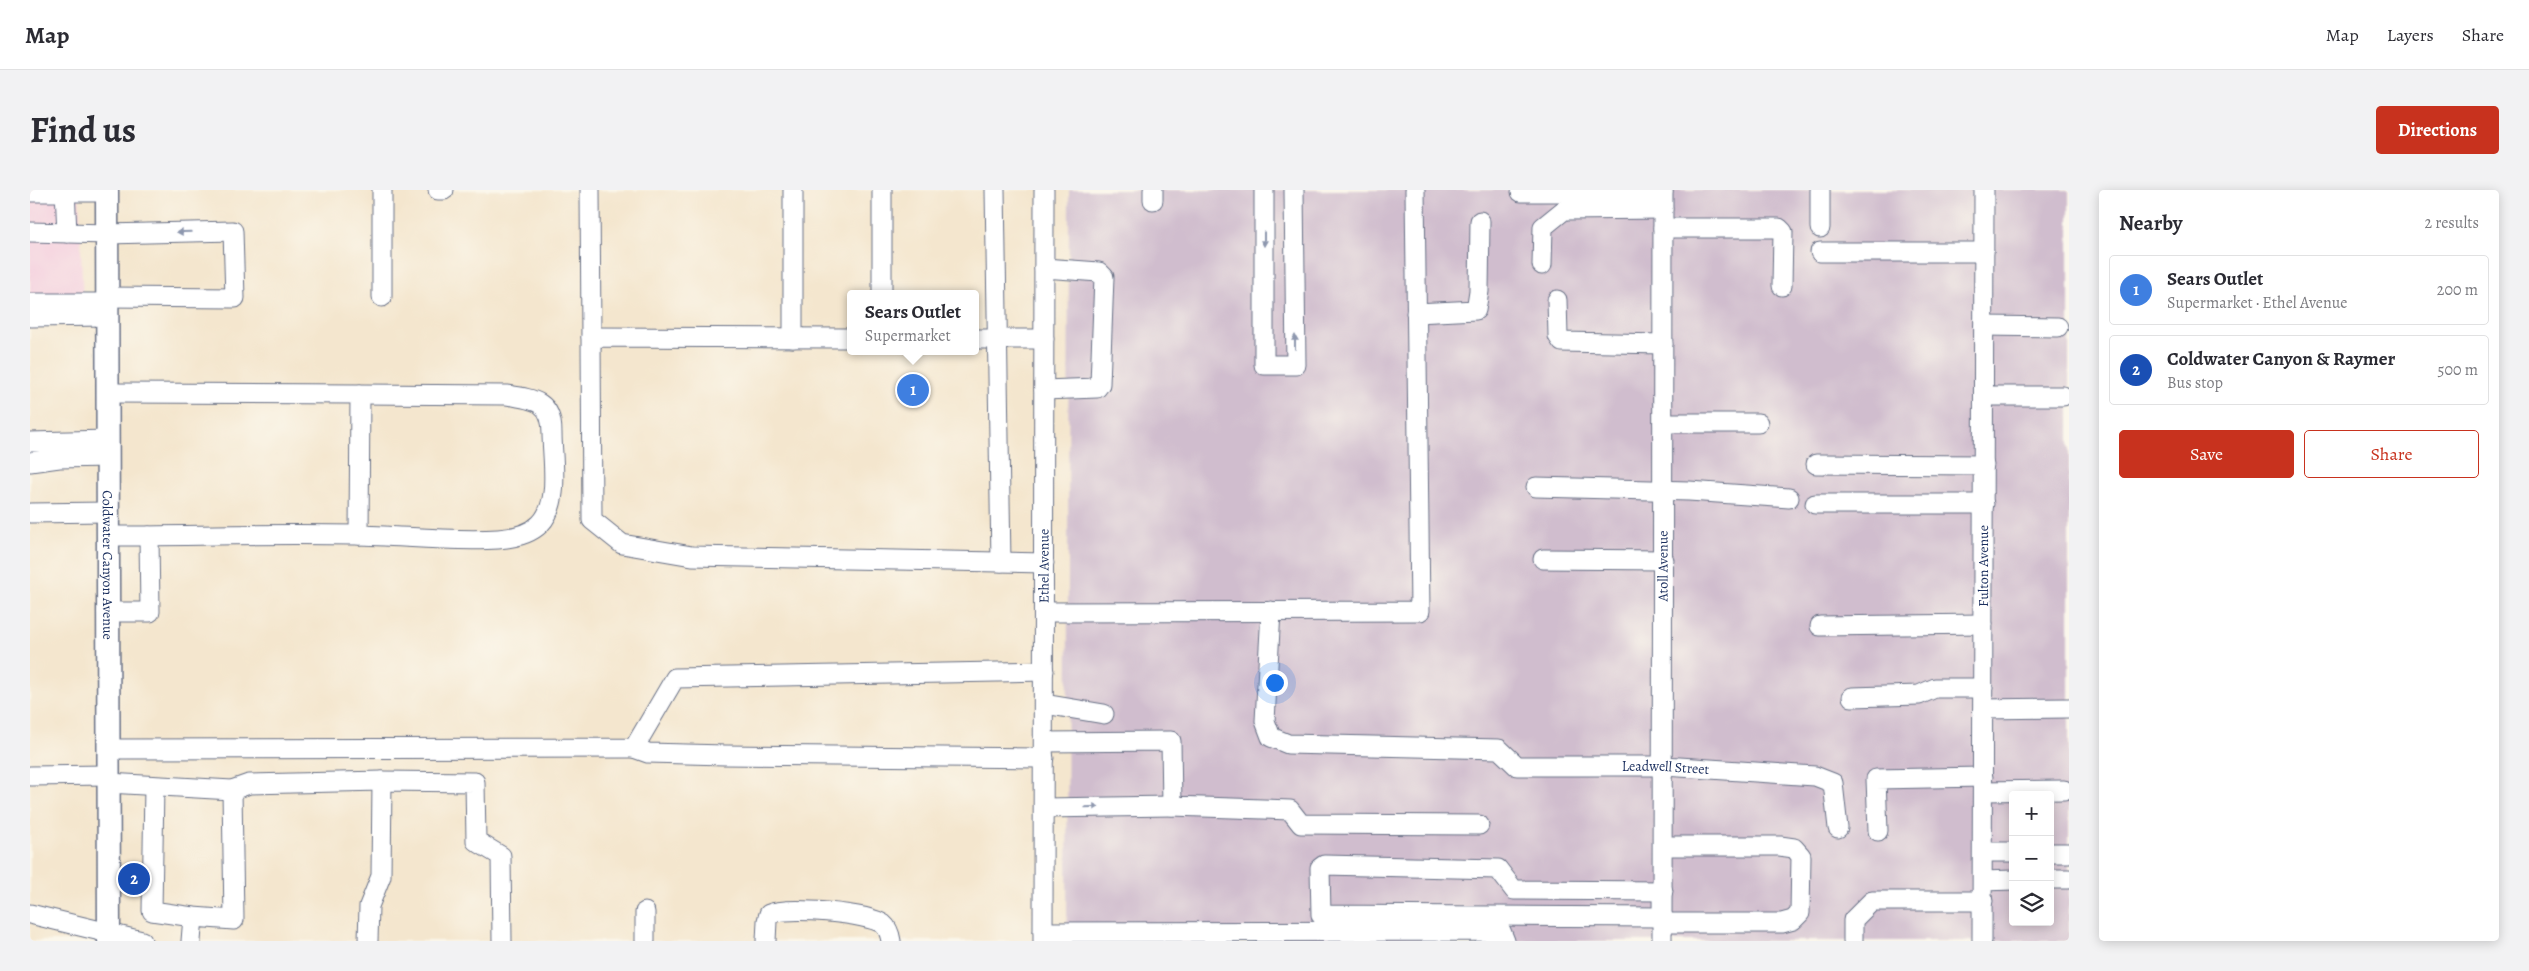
<!DOCTYPE html>
<meta charset="utf-8">
<style>
:root{--surface:#fff;--page:#f2f2f3;--text:#2b2b33;--muted:#7c7c81;--line:#e1e1e2;--accent:#c8321e}
body{margin:0;font-family:Alegreya,serif;background:var(--page);color:var(--text)}
.controls{position:absolute;right:15px;bottom:15px;display:grid;overflow:hidden;border-radius:5px;box-shadow:0 2px 12px #0003}
.controls button{width:45px;height:45px;display:grid;place-items:center;padding:0;border:0;border-bottom:1px solid var(--line);background:var(--surface);color:var(--text);font:25px sans-serif}
.you{position:absolute;left:1244px;top:492px;width:18px;height:18px;margin:-12px;border:4px solid #fff;border-radius:50%;background:#1a73e8;box-shadow:0 0 0 8px #1a73e833}
.badge{display:grid;place-items:center;width:32px;height:32px;border-radius:50%;background:var(--accent);color:#fff;font-size:16px;font-weight:700}
.pin{position:absolute;translate:-50% -50%;border:2px solid #fff;box-shadow:0 1px 5px #0006}
.popup{position:absolute;left:817px;top:100px;width:132px;height:65px;box-sizing:border-box;display:grid;place-content:center;border-radius:5px;background:var(--surface);filter:drop-shadow(0 1px 4px #0005);font-size:16px;white-space:nowrap;color:var(--muted)}
.popup b{font-size:19px;color:var(--text)}
.popup::after{content:'';position:absolute;left:50%;top:100%;margin-left:-10px;border:10px solid transparent;border-top-color:var(--surface)}
.list{margin:0;padding:0;list-style:none}
h2{display:flex;justify-content:space-between;align-items:center;height:65px;margin:0;padding:0 20px;font-size:21px}
h2 small{font-size:16px;font-weight:400;color:var(--muted)}
.list li{display:grid;grid-template-columns:32px 1fr auto;gap:15px;align-items:center;box-sizing:border-box;height:70px;margin:0 10px 10px;padding:0 10px;border:1px solid var(--line);border-radius:5px}
.list b{display:block;font-size:19px;white-space:nowrap}
.list p{margin:0;font-size:16px;white-space:nowrap;color:var(--muted)}
.list em{font-size:16px;font-style:normal;color:var(--muted)}
.actions{display:flex;gap:10px;padding:15px 20px}
.actions a{flex:1;padding:11px 0;border:1px solid var(--accent);border-radius:5px;text-align:center;font-size:18px;color:var(--accent)}
.actions .main{background:var(--accent);color:#fff}
.icon{flex:none;width:28px;height:28px;fill:none;stroke:currentColor;stroke-width:2;stroke-linecap:round;stroke-linejoin:round}
.map{position:relative;flex:none;width:2039px;height:751px;overflow:hidden;border-radius:5px}
header{display:flex;align-items:center;gap:30px;box-sizing:border-box;height:70px;padding:0 25px;background:var(--surface);border-bottom:1px solid var(--line)}
header strong{font-size:24px}
nav{display:flex;gap:28px;margin-inline-start:auto;font-size:18px}
.intro{display:flex;align-items:center;justify-content:space-between;box-sizing:border-box;height:120px;padding:0 30px}
h1{margin:0;font-size:35px}
.button{padding:12px 22px;border-radius:5px;background:var(--accent);color:#fff;font-size:18px;font-weight:700}
main{display:flex;gap:30px;padding:0 30px}
aside{flex:1;background:var(--surface);border-radius:5px;box-shadow:0 2px 12px #0003}
.map>svg:first-child{display:block}
.built{fill:#f4cfde}
.industrial{fill:#d0bdce;fill-rule:evenodd}
.lines{fill:none;stroke-linecap:round;stroke-linejoin:round}
.minor-casing{stroke:#676f85;stroke-width:21}
.major-casing{stroke:#676f85;stroke-width:25}
.minor{stroke:#fff;stroke-width:19}
.major{stroke:#fff;stroke-width:22}
.oneway{fill:#8d97ae}
.labels{text-anchor:middle;stroke-width:5;stroke-linejoin:round;paint-order:stroke}
.street-label{font-size:14px;fill:#1b2f5e;stroke:#fbf7ec}
</style>
<header>
<strong>Map</strong>
<nav><a>Map</a><a>Layers</a><a>Share</a></nav>
</header>
<div class="intro"><h1>Find us</h1><a class="button">Directions</a></div>
<main>
<div class="map">
<svg width="2039" height="751" viewBox="0 0 2039 751">
<rect width="100%" height="100%" fill="#fbf7ec"/>
<filter id="ink" filterUnits="userSpaceOnUse"><feTurbulence type="fractalNoise" baseFrequency=".02" numOctaves="2"/><feDisplacementMap in="SourceGraphic" scale="10" xChannelSelector="R" yChannelSelector="G"/><feConvolveMatrix kernelMatrix="1 2 1 2 8 2 1 2 1" color-interpolation-filters="sRGB"/></filter>
<filter id="wash" filterUnits="userSpaceOnUse"><feTurbulence type="fractalNoise" baseFrequency=".0096" numOctaves="4" result="noise"/><feDisplacementMap in="SourceGraphic" scale="20" xChannelSelector="R" yChannelSelector="G"/><feGaussianBlur stdDeviation="1.12" result="paint"/><feColorMatrix in="noise" values="0 0 0 0 0 0 0 0 0 0 0 0 0 0 0 0 0 1.4 0 .05"/><feComposite in="paint" operator="in"/></filter>
<g filter="url(#wash)">
<rect width="100%" height="100%" fill="#f4e6ce"/>
<polygon class="built" points="0,0 49,0 53,118 0,119"/>
<path class="industrial" d="M1039,0H2039V751H1037ZM1983,605H2020V732H1983Z"/>
</g>
<g filter="url(#ink)">
<g class="lines">
<g class="minor-casing">
<g id="minor">
<polyline points="35,0 37,43"/>
<polyline points="352,0 352,107"/>
<polyline points="408,0 414,0"/>
<polyline points="560,0 561,147"/>
<polyline points="852,0 852,104"/>
<polyline points="965,0 971,372"/>
<polyline points="1123,0 1123,10"/>
<polyline points="1234,0 1234,175 1266,175 1264,0"/>
<polyline points="1790,0 1790,38"/>
<polyline points="0,2 77,2"/>
<polyline points="1491,2 1633,2"/>
<polyline points="1633,38 1749,38 1753,42 1752,96"/>
<polyline points="0,42 77,44 203,41 205,108 77,107"/>
<polyline points="1790,62 1954,62"/>
<polyline points="1512,75 1513,37 1534,20 1633,19"/>
<polyline points="1014,78 1069,82 1074,87 1070,194 1067,198 1014,200"/>
<polyline points="1527,110 1528,146 1532,152 1633,154"/>
<polyline points="0,113 71,113"/>
<polyline points="1386,123 1446,120 1449,101 1450,31"/>
<polyline points="0,127 77,126"/>
<polyline points="1954,136 2028,137"/>
<polyline points="763,148 763,0"/>
<polyline points="820,148 561,147 562,330 592,354 662,366 1014,373"/>
<polyline points="946,149 1014,149"/>
<polyline points="77,203 330,204 329,345"/>
<polyline points="1954,206 2033,206"/>
<polyline points="1633,233 1728,233"/>
<polyline points="0,252 77,250"/>
<polyline points="0,272 29,268 77,267"/>
<polyline points="1786,274 1954,275"/>
<polyline points="1506,297 1659,301 1759,308"/>
<polyline points="1785,314 1954,314"/>
<polyline points="0,323 77,322"/>
<path d="M77,346C160,346 244,343 327,345C374,346 421,352 468,349C482,348 500,344 510,334C531,313 522,270 522,243C522,211 504,209 477,205L330,204"/>
<polyline points="1513,369 1634,370"/>
<path id="s1" d="M1241,421L1235,531L1241,547L1258,554L1469,559L1487,576H1634L1785,586L1803,593L1808,638"/>
<polyline points="77,422 120,422 119,346"/>
<polyline points="1014,422 1390,421 1385,0"/>
<polyline points="1790,436 1953,434"/>
<polyline points="1822,507 1889,505 1905,498 1953,498"/>
<polyline points="1014,514 1074,524"/>
<polyline points="1953,519 2039,518"/>
<polyline points="1014,552 1141,551 1142,616 1260,620 1271,634 1449,635"/>
<polyline points="604,558 618,563 695,565 1014,568"/>
<polyline points="78,559 604,558 645,488 1014,481"/>
<polyline points="0,586 78,585"/>
<polyline points="78,593 202,600 219,594 352,591"/>
<polyline points="124,596 122,721 163,727"/>
<polyline points="1953,601 2034,600"/>
<polyline points="1014,618 1142,616"/>
<polyline points="1848,641 1846,589 1953,587"/>
<polyline points="1953,662 1983,662"/>
<polyline points="2020,663 2039,663"/>
<polyline points="2020,689 2039,689"/>
<polyline points="1953,691 1983,690"/>
<polyline points="615,722 615,751"/>
<polyline points="0,724 112,751"/>
<polyline points="1633,727 1291,725 1290,678 1294,675 1468,679 1484,700 1633,701"/>
<polyline points="1633,733 1752,733 1763,730 1770,723 1771,666 1764,658 1750,656 1633,656"/>
<polyline points="1013,742 1471,741 1475,751"/>
<polyline points="161,751 163,727 204,730 202,600"/>
<polyline points="338,751 339,716 351,686 352,591 445,592 446,651 471,666 472,751"/>
<path d="M736,751L737,731L739,724C756,716 838,723 853,734C858,738 860,745 861,751"/>
<path id="s2" d="M1013,751L1014,0"/>
<path id="s3" d="M1632,751L1633,0"/>
<polyline points="1823,751 1823,730 1842,711 1953,711"/>
<path id="s4" d="M1952,751L1954,0"/>
</g>
</g>
<g class="major-casing">
<g id="major">
<path id="s5" d="M77,0L79,751"/>
</g>
</g>
<use href="#minor" class="minor"/>
<use href="#major" class="major"/>
</g>
<defs><path id="oneway-solid" d="M-6-.8H1V-3.2L6.5 0L1 3.2V.8H-6Z" transform="scale(1.25)"/></defs>
<g class="oneway">
<use href="#oneway-solid" transform="translate(154 42) rotate(179)"/>
<use href="#oneway-solid" transform="translate(1234 49) rotate(90)"/>
<use href="#oneway-solid" transform="translate(1265 152) rotate(-90)"/>
<use href="#oneway-solid" transform="translate(1062 617) rotate(-1)"/>
</g>
</g>
<g class="labels">
<g class="street-label">
<text dy="5" stroke="none"><textPath href="#s5" startOffset="375">Coldwater Canyon Avenue</textPath></text>
<text dy="5" stroke="none"><textPath href="#s2" startOffset="375">Ethel Avenue</textPath></text>
<text dy="5" stroke="none"><textPath href="#s3" startOffset="375">Atoll Avenue</textPath></text>
<text dy="5" stroke="none"><textPath href="#s4" startOffset="375">Fulton Avenue</textPath></text>
<text dy="5" stroke="none"><textPath href="#s1" startOffset="530">Leadwell Street</textPath></text>
</g>
</g>
</svg>
<div class="controls">
<button>+</button>
<button>−</button>
<button><svg class="icon" aria-label="layers" viewBox="0 0 24 24"><path d="M12 4l9 5-9 5-9-5zM3 14l9 5 9-5"/></svg></button>
</div>
<div class="you"></div>
<div class="pin badge" style="left:883px;top:200px;background:#3f7fe0">1</div>
<div class="popup"><b>Sears Outlet</b>Supermarket</div>
<div class="pin badge" style="left:104px;top:689px;background:#1a4fb4">2</div>
</div>
<aside>
<h2>Nearby<small>2 results</small></h2>
<ul class="list">
<li><span class="badge" style="background:#3f7fe0">1</span><div><b>Sears Outlet</b><p>Supermarket · Ethel Avenue</p></div><em>200 m</em></li>
<li><span class="badge" style="background:#1a4fb4">2</span><div><b>Coldwater Canyon &amp; Raymer</b><p>Bus stop</p></div><em>500 m</em></li>
</ul>
<div class="actions"><a class="main">Save</a><a>Share</a></div>
</aside>
</main>
